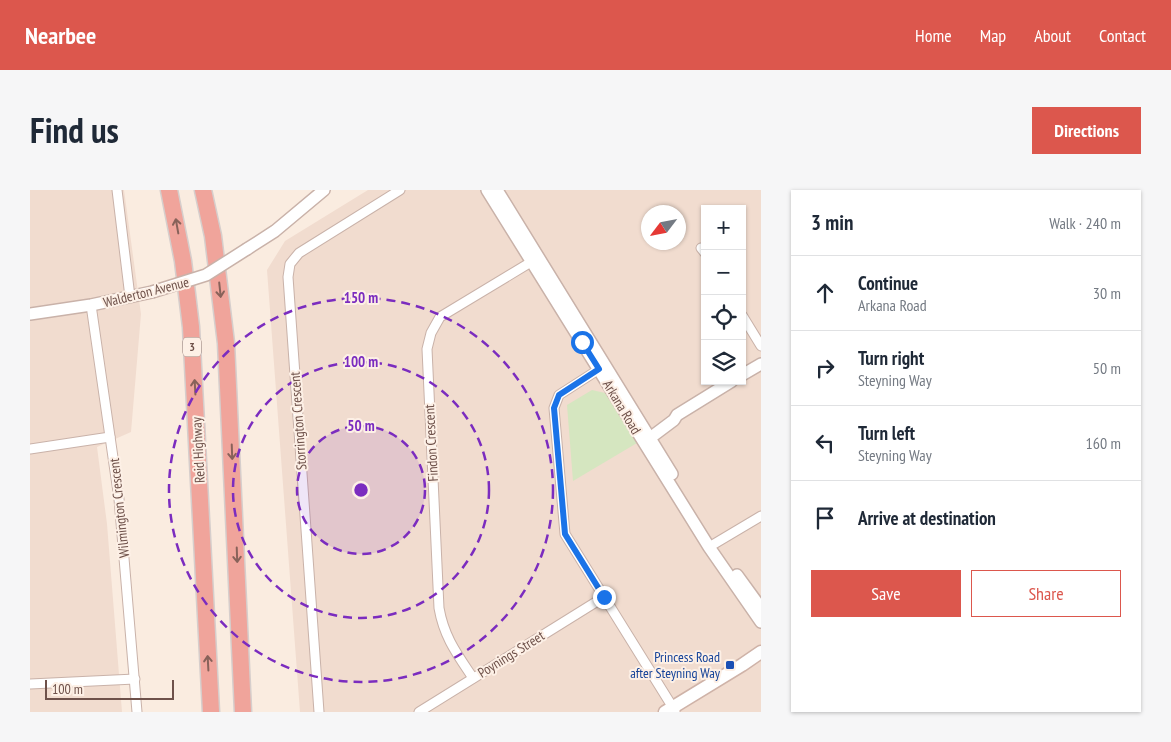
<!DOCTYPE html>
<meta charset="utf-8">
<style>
:root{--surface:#fff;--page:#f6f6f7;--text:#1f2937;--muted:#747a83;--line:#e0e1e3;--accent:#dc574d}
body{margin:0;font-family:"PT Sans Narrow",sans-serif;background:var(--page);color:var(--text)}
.controls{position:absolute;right:15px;top:15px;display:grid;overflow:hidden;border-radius:0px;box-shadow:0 1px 4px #0004}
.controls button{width:45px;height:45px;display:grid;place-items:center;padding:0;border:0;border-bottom:1px solid var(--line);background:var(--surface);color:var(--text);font:25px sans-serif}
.compass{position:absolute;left:611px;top:15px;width:45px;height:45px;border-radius:50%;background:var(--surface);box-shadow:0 1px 4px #0004;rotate:238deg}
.scale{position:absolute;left:15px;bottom:12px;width:129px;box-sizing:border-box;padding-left:5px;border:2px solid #6e514a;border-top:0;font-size:14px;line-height:18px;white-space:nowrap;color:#6e514a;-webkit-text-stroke:4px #fdf0e6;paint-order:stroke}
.stop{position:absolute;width:15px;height:15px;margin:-11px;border:4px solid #1a73e8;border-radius:50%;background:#fff}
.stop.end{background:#1a73e8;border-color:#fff;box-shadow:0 1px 5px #0008}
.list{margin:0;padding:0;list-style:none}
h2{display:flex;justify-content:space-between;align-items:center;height:65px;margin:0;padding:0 20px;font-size:21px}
h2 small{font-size:16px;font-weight:400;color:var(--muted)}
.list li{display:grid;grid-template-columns:32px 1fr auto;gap:15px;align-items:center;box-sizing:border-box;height:75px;padding:0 20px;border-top:1px solid var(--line)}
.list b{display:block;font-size:19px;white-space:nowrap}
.list p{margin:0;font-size:16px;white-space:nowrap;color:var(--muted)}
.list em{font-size:16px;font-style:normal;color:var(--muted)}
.actions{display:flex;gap:10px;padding:15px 20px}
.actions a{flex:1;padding:11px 0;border:1px solid var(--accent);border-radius:0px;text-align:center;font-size:18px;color:var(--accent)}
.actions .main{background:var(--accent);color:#fff}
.icon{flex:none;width:28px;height:28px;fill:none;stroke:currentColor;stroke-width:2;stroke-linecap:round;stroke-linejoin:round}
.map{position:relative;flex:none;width:731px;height:522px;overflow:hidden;border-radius:0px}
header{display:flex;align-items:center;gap:30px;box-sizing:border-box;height:70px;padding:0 25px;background:var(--accent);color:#fff}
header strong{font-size:24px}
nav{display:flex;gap:28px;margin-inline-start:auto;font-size:18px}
.intro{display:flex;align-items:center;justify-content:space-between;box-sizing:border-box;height:120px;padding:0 30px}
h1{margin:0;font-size:35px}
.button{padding:12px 22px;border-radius:0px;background:var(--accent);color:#fff;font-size:18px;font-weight:700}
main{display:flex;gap:30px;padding:0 30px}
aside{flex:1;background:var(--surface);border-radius:0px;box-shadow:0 1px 4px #0004}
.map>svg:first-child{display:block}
.residential{fill:#f1dccf;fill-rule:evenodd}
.green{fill:#d5e6c0}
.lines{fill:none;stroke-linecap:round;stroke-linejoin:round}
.minor-casing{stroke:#c9b2a9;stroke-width:11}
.tertiary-casing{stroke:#c9b2a9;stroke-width:14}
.secondary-casing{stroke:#cfb3a8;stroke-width:15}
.motorway-casing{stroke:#d6cecc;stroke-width:19}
.minor{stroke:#fff;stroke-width:9}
.tertiary{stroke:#fff;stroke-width:11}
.secondary{stroke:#fff;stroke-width:12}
.motorway{stroke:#f0a49b;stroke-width:16}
.tertiary-bridge-casing{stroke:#c9b2a9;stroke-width:14;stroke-linecap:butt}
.tertiary-bridge{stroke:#fff;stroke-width:11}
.oneway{stroke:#88625a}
.route{stroke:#1a73e8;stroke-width:6}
.ring{fill:none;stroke:#7b2cbf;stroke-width:2.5;stroke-dasharray:9 6}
.transit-dot{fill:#1a4fb4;stroke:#fdf0e6;stroke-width:2}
.labels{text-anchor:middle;stroke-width:4;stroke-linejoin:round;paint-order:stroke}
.shield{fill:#fdf0e6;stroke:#998179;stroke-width:1}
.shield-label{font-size:12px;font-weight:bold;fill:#6e514a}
.street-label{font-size:14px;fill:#6e514a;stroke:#fdf0e6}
.transit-label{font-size:14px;fill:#164399;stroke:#fdf0e6;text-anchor:end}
.centre{fill:#7b2cbf;stroke:#fdf0e6;stroke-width:2.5}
.ring-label{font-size:15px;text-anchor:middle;font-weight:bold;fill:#7b2cbf;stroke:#fdf0e6;stroke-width:4;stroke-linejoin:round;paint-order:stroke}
</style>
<header>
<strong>Nearbee</strong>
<nav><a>Home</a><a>Map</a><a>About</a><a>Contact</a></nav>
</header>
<div class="intro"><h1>Find us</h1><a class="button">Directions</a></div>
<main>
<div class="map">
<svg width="731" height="522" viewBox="0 0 731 522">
<rect width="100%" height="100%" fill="#faece0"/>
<g class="residential">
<polygon points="0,0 94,0 111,124 101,242 67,257 77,334 92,522 0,522"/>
<path d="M338,0H731V522H270L237,80L255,51ZM675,19H712V191H675ZM618,22H648V52H618Z"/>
</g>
<polygon class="green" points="562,200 575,203 607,253 543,291 537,215"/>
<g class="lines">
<g class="minor-casing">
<g id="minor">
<polyline points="87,0 100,107"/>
<polyline points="671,58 675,63"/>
<polyline points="61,115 89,309 107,522"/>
<polyline points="712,125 731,156"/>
<polyline points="574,176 529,205 524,218 535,344 645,521"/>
<polyline points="0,259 80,247"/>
<polyline points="679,357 731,326"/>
<path d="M443,488C427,464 414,447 409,418L397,159L401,143L410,127L506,69"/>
<polyline points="0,494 105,489"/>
<polyline points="289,522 258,87 260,74 269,63 370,0"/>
<polyline points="389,522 574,407"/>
</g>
</g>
<g class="tertiary-casing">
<g id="tertiary">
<polyline points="457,0 679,357 731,432"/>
<polyline points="467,0 642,284"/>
<polyline points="217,59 245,41 294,0"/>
<polyline points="0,124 61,115 122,102"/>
<polyline points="712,185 731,174"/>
<polyline points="616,251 644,230 647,225 702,191"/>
<polyline points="707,385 731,418"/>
</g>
</g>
<g class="secondary-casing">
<polyline id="secondary" points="635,522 712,475 731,462"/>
</g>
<g class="motorway-casing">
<g id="motorway">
<polyline points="139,0 153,71 161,137 181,522"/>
<polyline points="173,0 183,46 196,153 213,522"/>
</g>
</g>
<use href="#minor" class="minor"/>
<use href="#tertiary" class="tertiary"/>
<use href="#secondary" class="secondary"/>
<use href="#motorway" class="motorway"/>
<g class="tertiary-bridge-casing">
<polyline id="tertiary-bridge" points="122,102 176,85 217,59"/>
</g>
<use href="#tertiary-bridge" class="tertiary-bridge"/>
</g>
<defs><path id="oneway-shaft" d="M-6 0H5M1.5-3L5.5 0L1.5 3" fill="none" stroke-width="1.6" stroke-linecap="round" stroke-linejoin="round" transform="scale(1.25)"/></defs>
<g class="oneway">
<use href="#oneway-shaft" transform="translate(147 36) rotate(-100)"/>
<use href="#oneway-shaft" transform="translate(190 100) rotate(84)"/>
<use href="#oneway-shaft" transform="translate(165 197) rotate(-93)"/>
<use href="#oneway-shaft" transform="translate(202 262) rotate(88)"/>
<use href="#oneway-shaft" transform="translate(207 365) rotate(88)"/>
<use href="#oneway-shaft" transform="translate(178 473) rotate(-93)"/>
</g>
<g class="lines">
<polyline class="route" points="552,152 569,179 529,205 524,218 535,344 574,407"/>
</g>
<circle cx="331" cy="300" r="64" fill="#7b2cbf" fill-opacity=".12"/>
<g class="ring">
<circle cx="331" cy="300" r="64"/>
<circle cx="331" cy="300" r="128"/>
<circle cx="331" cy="300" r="192"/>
</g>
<rect class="transit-dot" x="695" y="470" width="10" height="10" rx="2.5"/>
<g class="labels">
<rect class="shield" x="153" y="147.5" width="18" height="19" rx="4"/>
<g class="shield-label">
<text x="162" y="161">3</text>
</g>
<g class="street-label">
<text transform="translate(116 102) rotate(-14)" y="5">Walderton Avenue</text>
<text transform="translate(592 217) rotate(59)" y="5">Arkana Road</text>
<text transform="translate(268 231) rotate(-94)" y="5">Storrington Crescent</text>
<text transform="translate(401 253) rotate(-93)" y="5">Findon Crescent</text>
<text transform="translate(168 260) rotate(-93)" y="5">Reid Highway</text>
<text transform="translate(89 318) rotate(-96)" y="5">Wilmington Crescent</text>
<text transform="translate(481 464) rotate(-32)" y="5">Poynings Street</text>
</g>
<g class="transit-label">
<text x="690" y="472">Princess Road<tspan x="690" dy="16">after Steyning Way</tspan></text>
</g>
</g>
<circle cx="331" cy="300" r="8" class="centre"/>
<g class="ring-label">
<text x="331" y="113">150 m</text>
<text x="331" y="177">100 m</text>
<text x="331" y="241">50 m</text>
</g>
</svg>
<div class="controls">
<button>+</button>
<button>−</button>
<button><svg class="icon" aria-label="locate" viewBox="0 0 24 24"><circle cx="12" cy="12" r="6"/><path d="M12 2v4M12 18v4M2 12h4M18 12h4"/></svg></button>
<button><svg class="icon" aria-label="layers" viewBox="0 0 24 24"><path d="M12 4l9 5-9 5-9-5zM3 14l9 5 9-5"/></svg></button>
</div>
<svg class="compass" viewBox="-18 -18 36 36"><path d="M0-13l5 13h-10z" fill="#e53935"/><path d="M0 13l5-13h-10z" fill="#747a83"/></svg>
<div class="scale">100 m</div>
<div class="stop" style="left:552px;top:152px"></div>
<div class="stop end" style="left:574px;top:407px"></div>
</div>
<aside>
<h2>3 min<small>Walk · 240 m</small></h2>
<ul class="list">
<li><svg class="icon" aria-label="ahead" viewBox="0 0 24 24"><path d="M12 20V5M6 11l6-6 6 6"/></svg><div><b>Continue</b><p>Arkana Road</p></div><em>30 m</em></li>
<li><svg class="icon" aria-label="right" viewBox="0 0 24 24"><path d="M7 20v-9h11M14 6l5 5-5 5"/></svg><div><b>Turn right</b><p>Steyning Way</p></div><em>50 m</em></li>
<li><svg class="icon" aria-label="left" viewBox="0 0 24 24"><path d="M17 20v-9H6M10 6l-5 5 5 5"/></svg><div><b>Turn left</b><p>Steyning Way</p></div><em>160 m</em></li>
<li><svg class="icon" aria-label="arrive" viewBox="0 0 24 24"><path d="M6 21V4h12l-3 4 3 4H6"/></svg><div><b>Arrive at destination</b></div></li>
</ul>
<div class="actions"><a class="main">Save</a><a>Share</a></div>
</aside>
</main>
